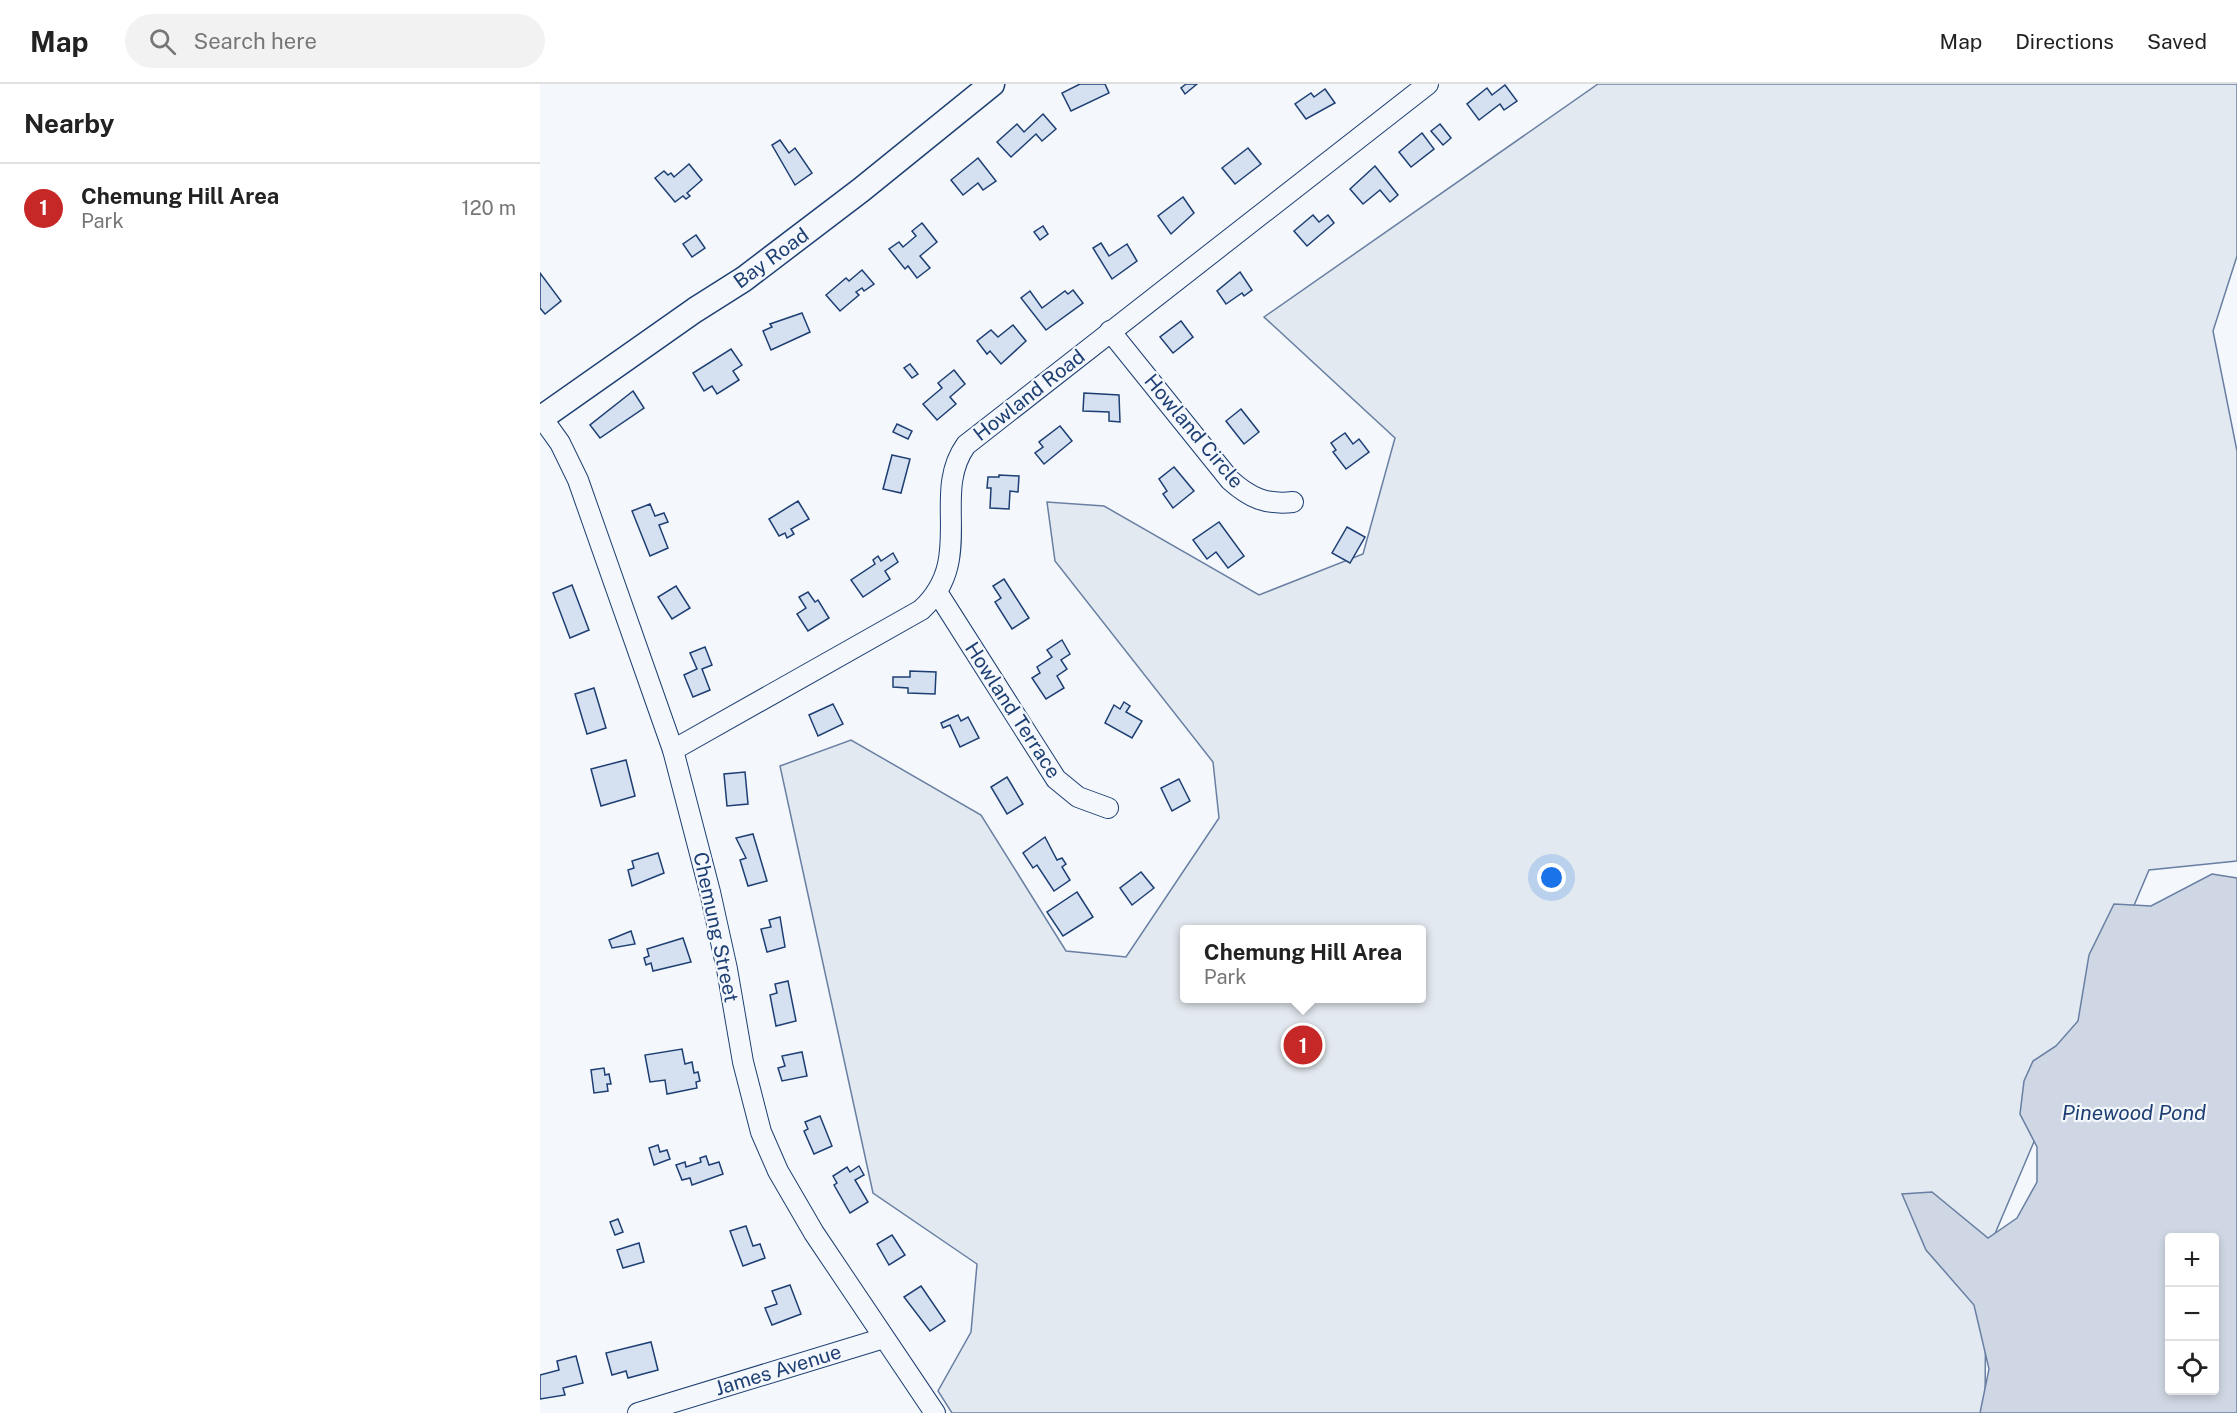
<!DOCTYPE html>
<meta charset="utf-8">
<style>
:root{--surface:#fff;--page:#f2f2f2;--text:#222;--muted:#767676;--line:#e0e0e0;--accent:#c62828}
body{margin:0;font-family:"Public Sans",sans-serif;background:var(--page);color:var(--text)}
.controls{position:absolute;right:18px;bottom:18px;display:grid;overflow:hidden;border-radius:6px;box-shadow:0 3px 9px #0003}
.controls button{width:54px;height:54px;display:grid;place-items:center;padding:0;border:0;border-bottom:2px solid var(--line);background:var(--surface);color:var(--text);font:30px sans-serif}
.you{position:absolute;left:1012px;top:794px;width:21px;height:21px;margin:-15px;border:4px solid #fff;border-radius:50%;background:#1a73e8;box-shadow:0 0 0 9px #1a73e833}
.badge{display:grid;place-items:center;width:39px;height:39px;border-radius:50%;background:var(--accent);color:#fff;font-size:20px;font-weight:700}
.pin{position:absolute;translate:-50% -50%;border:3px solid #fff;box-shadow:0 2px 6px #0006}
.popup{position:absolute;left:640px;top:841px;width:246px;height:78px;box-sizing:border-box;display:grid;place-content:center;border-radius:6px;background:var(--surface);filter:drop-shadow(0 2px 4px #0005);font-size:20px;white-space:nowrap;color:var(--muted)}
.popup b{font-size:22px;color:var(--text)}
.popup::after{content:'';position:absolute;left:50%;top:100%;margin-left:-12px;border:12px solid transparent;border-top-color:var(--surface)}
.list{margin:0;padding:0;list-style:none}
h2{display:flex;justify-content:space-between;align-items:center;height:78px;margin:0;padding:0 24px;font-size:26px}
h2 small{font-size:20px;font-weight:400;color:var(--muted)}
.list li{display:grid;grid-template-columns:39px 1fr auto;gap:18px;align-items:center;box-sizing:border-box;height:90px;padding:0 24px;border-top:2px solid var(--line)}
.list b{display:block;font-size:22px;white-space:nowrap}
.list p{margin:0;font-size:20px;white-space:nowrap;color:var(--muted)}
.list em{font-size:20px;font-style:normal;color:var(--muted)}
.icon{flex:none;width:33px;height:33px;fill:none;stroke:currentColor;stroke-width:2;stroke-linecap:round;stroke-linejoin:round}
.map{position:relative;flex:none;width:1697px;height:1329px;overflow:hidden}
header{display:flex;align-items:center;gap:36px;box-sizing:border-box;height:84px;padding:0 30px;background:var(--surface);border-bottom:2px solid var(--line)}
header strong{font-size:28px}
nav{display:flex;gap:33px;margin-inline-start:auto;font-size:21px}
.search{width:420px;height:54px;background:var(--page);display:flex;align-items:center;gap:15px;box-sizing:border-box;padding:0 21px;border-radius:33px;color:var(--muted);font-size:22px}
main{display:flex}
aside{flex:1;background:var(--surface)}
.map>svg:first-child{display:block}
.green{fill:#e3e9f0;stroke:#687fa3;stroke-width:1.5;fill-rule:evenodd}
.water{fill:#cfd7e4;stroke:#687fa3;stroke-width:1.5;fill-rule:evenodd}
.building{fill:#d5e0f0;stroke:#1d3f73;stroke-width:1.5}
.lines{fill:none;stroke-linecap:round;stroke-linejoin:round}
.minor-casing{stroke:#1d3f73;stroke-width:22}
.major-casing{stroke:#1d3f73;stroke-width:27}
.minor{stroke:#f4f7fb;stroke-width:20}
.major{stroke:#f4f7fb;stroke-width:24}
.labels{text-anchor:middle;stroke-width:4.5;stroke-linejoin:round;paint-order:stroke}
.street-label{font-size:20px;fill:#1d3f73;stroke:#f4f7fb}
.water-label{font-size:21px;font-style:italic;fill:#1d3f73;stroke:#f4f7fb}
</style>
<header>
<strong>Map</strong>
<div class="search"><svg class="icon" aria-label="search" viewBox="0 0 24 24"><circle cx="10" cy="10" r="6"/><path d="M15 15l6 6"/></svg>Search here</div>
<nav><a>Map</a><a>Directions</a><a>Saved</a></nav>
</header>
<main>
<aside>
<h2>Nearby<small></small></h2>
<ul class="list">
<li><span class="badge">1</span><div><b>Chemung Hill Area</b><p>Park</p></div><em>120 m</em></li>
</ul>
</aside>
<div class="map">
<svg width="1697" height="1329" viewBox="0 0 1697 1329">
<rect width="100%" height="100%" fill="#f4f7fb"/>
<path class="green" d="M1058,0H1697V172L1673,247L1697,367V777L1609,786L1446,1171L1445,1329H412L398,1307L431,1248L437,1180L333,1109L240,682L311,656L441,731L526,867L586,873L679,734L673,678L515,477L507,418L564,422L719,511L823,470L855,354L724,233ZM644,846H882V914H644Z"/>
<path class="water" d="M1672,790L1697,794V1329H1440L1449,1285L1434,1221L1386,1166L1362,1110L1392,1108L1448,1154L1477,1134L1497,1098V1063L1480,1030L1484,997L1493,977L1516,962L1538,937L1549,871L1574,820L1611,822ZM1630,1154H1674V1306H1630Z"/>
<g class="building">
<polygon points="540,0 565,0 569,9 531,27 522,9"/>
<polygon points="646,0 657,0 645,10 641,4"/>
<polygon points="965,1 977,17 964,26 960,20 939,36 927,20 947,4 952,11"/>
<polygon points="785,5 795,19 766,35 755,20 771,9 774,13"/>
<polygon points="503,30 516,45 502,57 496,50 471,73 457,58 477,40 484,48"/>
<polygon points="900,40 911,54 903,61 891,47"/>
<polygon points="882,49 894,65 871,83 859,68"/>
<polygon points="240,56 249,69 255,64 272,89 255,101 232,61"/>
<polygon points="708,64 721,80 695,100 682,84"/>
<polygon points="438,74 456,97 443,106 438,99 423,111 411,96"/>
<polygon points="149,80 162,96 147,109 150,112 146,115 143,112 135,118 115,94 124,87 128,91 131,89 134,93"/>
<polygon points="835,82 858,111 850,118 840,106 823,120 810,105"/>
<polygon points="643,113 654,129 631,150 618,132"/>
<polygon points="773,131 779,138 788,131 794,139 767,162 754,147"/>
<polygon points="382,139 397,158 380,172 390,184 377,194 368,182 365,185 349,165 359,158 363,163 376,152 372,147"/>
<polygon points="503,142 508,150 500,156 494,148"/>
<polygon points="156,151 165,164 152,173 143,160"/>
<polygon points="561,159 569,172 587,160 597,177 572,195 553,164"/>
<polygon points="322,186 334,200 324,207 322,204 316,208 319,211 300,227 286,211 306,194 309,197"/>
<polygon points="700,188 712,206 704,212 702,209 686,220 677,207"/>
<polygon points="0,189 21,217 5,230 0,224"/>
<polygon points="533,206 543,219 506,246 481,214 490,207 502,224 525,207 528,210"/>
<polygon points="262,229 270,248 231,266 223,247 232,243 230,240"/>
<polygon points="641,237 653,253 633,269 620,253"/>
<polygon points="473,241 486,257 461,280 450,267 447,270 437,257 451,246 458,253"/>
<polygon points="191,265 202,281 193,287 199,296 177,310 172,302 164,307 153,289"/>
<polygon points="370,280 378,290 372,294 364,284"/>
<polygon points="414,286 425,300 410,313 416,320 397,336 383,320 402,304 398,299"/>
<polygon points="93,307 104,324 60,354 50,341"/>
<polygon points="544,309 579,311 580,338 569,337 569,328 543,327"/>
<polygon points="701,325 719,348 704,360 686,337"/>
<polygon points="357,340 372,347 368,355 353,348"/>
<polygon points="520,342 532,357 504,380 495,369 503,363 499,358"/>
<polygon points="805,349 813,360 819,355 829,368 806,385 793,368 796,366 791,359"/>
<polygon points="352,371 370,375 361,409 343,405"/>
<polygon points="634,383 654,407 633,424 623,410 627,407 619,395"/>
<polygon points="459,391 479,392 478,408 470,407 469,425 450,424 451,404 447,404 448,393 459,393"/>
<polygon points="258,417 269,435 251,445 254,450 247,454 245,449 239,452 229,435"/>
<polygon points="110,420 115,432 124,429 128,438 119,441 128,464 110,472 92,427"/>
<polygon points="679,438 704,472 688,484 676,468 667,475 653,456"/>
<polygon points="807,443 825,453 810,479 792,469"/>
<polygon points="353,469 358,478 345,487 350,495 323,513 311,496 335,480 333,476 338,472 341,477"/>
<polygon points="464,495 489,534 472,545 455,518 461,514 453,502"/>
<polygon points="32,501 49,546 30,554 13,509"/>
<polygon points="136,502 150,524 132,535 118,513"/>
<polygon points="268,508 275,518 278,516 289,534 268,547 257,530 266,524 259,513"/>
<polygon points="522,556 530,570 521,576 527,585 517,592 524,604 506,615 492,594 500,589 497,583 512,573 507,566"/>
<polygon points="165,563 172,581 162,585 170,606 153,613 144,591 157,585 150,569"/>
<polygon points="370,587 396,588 395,610 368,609 368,604 353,603 353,593 370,593"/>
<polygon points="54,604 66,644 47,650 35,610"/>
<polygon points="584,618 590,622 586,628 602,637 592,654 565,639 574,621 580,625"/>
<polygon points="293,620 303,640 278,652 269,631"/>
<polygon points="418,631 421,637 428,633 439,654 420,663 410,641 403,644 401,639"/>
<polygon points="86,676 95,712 61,722 51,685"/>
<polygon points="205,688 208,720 187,722 184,690"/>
<polygon points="467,693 483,720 467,730 451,703"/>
<polygon points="639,695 650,717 632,727 621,704"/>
<polygon points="213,750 227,797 208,802 200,776 206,774 196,754"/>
<polygon points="505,753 517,776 522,774 526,780 522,783 530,796 514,807 497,781 493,784 483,769"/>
<polygon points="118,769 124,789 92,802 88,786 94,784 92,777"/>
<polygon points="601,788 614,804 592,821 580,804"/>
<polygon points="537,808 553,833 523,852 507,828"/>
<polygon points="240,833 245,863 227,868 221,845 231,843 229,836"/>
<polygon points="91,847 95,860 72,864 69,856"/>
<polygon points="143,854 151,878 113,887 111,879 106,881 104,874 109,872 107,865"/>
<polygon points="248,897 256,937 236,942 230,911 237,909 235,900"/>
<polygon points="142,965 145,980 152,978 154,989 158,988 160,997 156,998 157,1004 127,1010 125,996 110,998 105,971"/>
<polygon points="262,968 267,992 242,997 238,984 245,982 242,972"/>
<polygon points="64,984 65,991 69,990 71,1000 67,1000 68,1007 54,1009 51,986"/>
<polygon points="280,1032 292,1062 274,1070 264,1047 268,1045 265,1038"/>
<polygon points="118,1061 120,1068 127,1066 130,1075 114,1081 109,1064"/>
<polygon points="166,1072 169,1081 179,1078 183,1090 152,1101 150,1094 142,1096 136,1081 145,1078 146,1083 161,1078 160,1074"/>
<polygon points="319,1082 324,1091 315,1096 328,1118 310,1129 294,1101 297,1099 293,1092 307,1083 310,1088"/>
<polygon points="78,1135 83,1148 75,1151 70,1138"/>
<polygon points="206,1142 213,1162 220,1160 225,1174 203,1182 190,1147"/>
<polygon points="352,1151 365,1171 349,1181 337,1160"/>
<polygon points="99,1159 104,1178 83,1184 77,1166"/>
<polygon points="250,1201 261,1230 232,1241 225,1224 237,1220 232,1207"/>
<polygon points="381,1202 405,1237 390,1247 364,1213"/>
<polygon points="111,1258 118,1286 88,1294 86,1287 72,1291 66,1269"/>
<polygon points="36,1272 43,1299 23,1304 25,1311 0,1315 0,1291 19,1286 17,1277"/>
</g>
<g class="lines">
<g class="minor-casing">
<g id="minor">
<path d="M570,247L690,396C710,414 726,421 753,418"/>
<polyline points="0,331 20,359 38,396 133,666 170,808 187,885 203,978 221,1048 238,1087 274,1149 395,1329"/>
<polyline points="397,508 516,695 538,713 568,724"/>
<path d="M133,666L381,526C437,475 390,411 426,361L888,0"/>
<polyline points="98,1329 344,1254"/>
</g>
</g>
<g class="major-casing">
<polyline id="major" points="0,335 155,226 204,195 321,106 452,0"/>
</g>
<use href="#minor" class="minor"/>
<use href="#major" class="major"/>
</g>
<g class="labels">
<g class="street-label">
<text transform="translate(231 174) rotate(-36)" y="7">Bay Road</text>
<text transform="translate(489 311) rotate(-38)" y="7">Howland Road</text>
<text transform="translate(654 347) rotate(50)" y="7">Howland Circle</text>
<text transform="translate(473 626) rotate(57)" y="7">Howland Terrace</text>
<text transform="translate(176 843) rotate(78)" y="7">Chemung Street</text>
<text transform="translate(238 1286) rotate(-17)" y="7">James Avenue</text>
</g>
<g class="water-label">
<text x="1594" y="1036">Pinewood Pond</text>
</g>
</g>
</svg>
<div class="controls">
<button>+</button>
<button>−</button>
<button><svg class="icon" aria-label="locate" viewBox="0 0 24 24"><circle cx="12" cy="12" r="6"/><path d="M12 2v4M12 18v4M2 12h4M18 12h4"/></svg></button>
</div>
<div class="you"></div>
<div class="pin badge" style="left:763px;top:961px">1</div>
<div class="popup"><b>Chemung Hill Area</b>Park</div>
</div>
</main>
